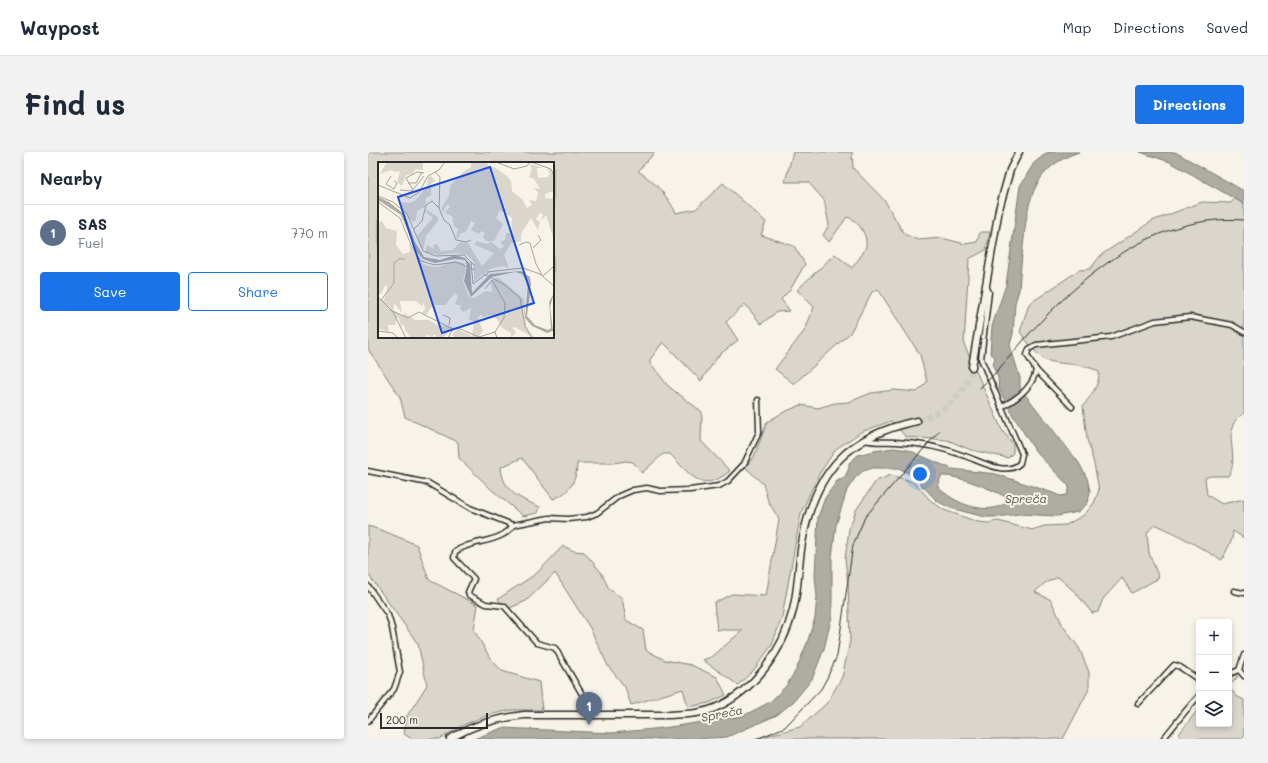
<!DOCTYPE html>
<meta charset="utf-8">
<style>
:root{--surface:#fff;--page:#f2f2f3;--text:#1f2937;--muted:#747a83;--line:#e0e1e3;--accent:#1a73e8}
body{margin:0;font-family:Mali,sans-serif;background:var(--page);color:var(--text)}
.controls{position:absolute;right:12px;bottom:12px;display:grid;overflow:hidden;border-radius:4px;box-shadow:0 2px 6px #0003}
.controls button{width:36px;height:36px;display:grid;place-items:center;padding:0;border:0;border-bottom:1px solid var(--line);background:var(--surface);color:var(--text);font:20px sans-serif}
.scale{position:absolute;left:12px;bottom:10px;width:108px;box-sizing:border-box;padding-left:4px;border:2px solid #2b2b2b;border-top:0;font-size:11px;line-height:14px;white-space:nowrap;color:#2b2b2b;-webkit-text-stroke:3px #f7f3e8;paint-order:stroke}
.you{position:absolute;left:552px;top:322px;width:14px;height:14px;margin:-10px;border:3px solid #fff;border-radius:50%;background:#1a73e8;box-shadow:0 0 0 6px #1a73e833}
.badge{display:grid;place-items:center;width:26px;height:26px;border-radius:50%;background:var(--accent);color:#fff;font-size:13px;font-weight:700}
.pin{position:absolute;translate:-50% -33px;filter:drop-shadow(0 1px 2px #0008)}
.pin::after{content:'';position:absolute;top:21px;width:14px;height:12px;background:inherit;clip-path:polygon(0 0,100% 0,50% 100%)}
.list{margin:0;padding:0;list-style:none}
h2{display:flex;justify-content:space-between;align-items:center;height:52px;margin:0;padding:0 16px;font-size:17px}
h2 small{font-size:13px;font-weight:400;color:var(--muted)}
.list li{display:grid;grid-template-columns:26px 1fr auto;gap:12px;align-items:center;box-sizing:border-box;height:56px;padding:0 16px;border-top:1px solid var(--line)}
.list b{display:block;font-size:15px;white-space:nowrap}
.list p{margin:0;font-size:13px;white-space:nowrap;color:var(--muted)}
.list em{font-size:13px;font-style:normal;color:var(--muted)}
.actions{display:flex;gap:8px;padding:12px 16px}
.actions a{flex:1;padding:9px 0;border:1px solid var(--accent);border-radius:4px;text-align:center;font-size:14px;color:var(--accent)}
.actions .main{background:var(--accent);color:#fff}
.icon{flex:none;width:22px;height:22px;fill:none;stroke:currentColor;stroke-width:2;stroke-linecap:round;stroke-linejoin:round}
.map{position:relative;flex:none;width:876px;height:587px;overflow:hidden;border-radius:4px}
header{display:flex;align-items:center;gap:24px;box-sizing:border-box;height:56px;padding:0 20px;background:var(--surface);border-bottom:1px solid var(--line)}
header strong{font-size:19px}
nav{display:flex;gap:22px;margin-inline-start:auto;font-size:14px}
.intro{display:flex;align-items:center;justify-content:space-between;box-sizing:border-box;height:96px;padding:0 24px}
h1{margin:0;font-size:28px}
.button{padding:10px 18px;border-radius:4px;background:var(--accent);color:#fff;font-size:14px;font-weight:700}
main{display:flex;gap:24px;padding:0 24px}
aside{flex:1;background:var(--surface);border-radius:4px;box-shadow:0 2px 6px #0003}
.map>svg:first-child{display:block}
.green{fill:#dad6cc;stroke:#82807c;fill-rule:evenodd}
.water{fill:#afaca4;stroke:#7a7874;fill-rule:evenodd}
.lines{fill:none;stroke-linecap:round;stroke-linejoin:round}
.primary-tunnel{stroke:#cecbc2;stroke-width:6;stroke-dasharray:6 3;stroke-linecap:butt}
.minor-casing{stroke:#2b2b2b;stroke-width:7}
.primary-casing{stroke:#2b2b2b;stroke-width:9}
.minor{stroke:#f7f3e8;stroke-width:4}
.primary{stroke:#f7f3e8;stroke-width:6}
.rail{stroke:#2b2b2b;stroke-width:1}
.labels{text-anchor:middle;stroke-width:4;stroke-linejoin:round;paint-order:stroke}
.water-label{font-size:12px;font-style:italic;fill:#53524f;stroke:#f7f3e8}
.inset-road{fill:none;stroke:#a5a39c;stroke-width:1}
.view{fill:#1d4ed8;fill-opacity:0.15;stroke:#1d4ed8;stroke-width:2}
.inset-edge{fill:none;stroke:#2b2b2b;stroke-width:2}
</style>
<header>
<strong>Waypost</strong>
<nav><a>Map</a><a>Directions</a><a>Saved</a></nav>
</header>
<div class="intro"><h1>Find us</h1><a class="button">Directions</a></div>
<main>
<aside>
<h2>Nearby<small></small></h2>
<ul class="list">
<li><span class="badge" style="background:#5c6f8a">1</span><div><b>SAS</b><p>Fuel</p></div><em>770 m</em></li>
</ul>
<div class="actions"><a class="main">Save</a><a>Share</a></div>
</aside>
<div class="map">
<svg width="876" height="587" viewBox="0 0 876 587">
<rect width="100%" height="100%" fill="#f7f3e8"/>
<filter id="ink" filterUnits="userSpaceOnUse"><feTurbulence type="fractalNoise" baseFrequency=".025" numOctaves="2"/><feDisplacementMap in="SourceGraphic" scale="8" xChannelSelector="R" yChannelSelector="G"/><feConvolveMatrix kernelMatrix="1 2 1 2 8 2 1 2 1" color-interpolation-filters="sRGB"/></filter>
<g filter="url(#ink)">
<g class="green">
<path d="M0,0H287L270,19C287,30 299,43 308,61L328,57L355,31L398,70L393,83L426,94L437,112L422,138L413,147L422,159L409,160L393,172L377,152L358,170L370,188L350,204L333,229L295,190L281,209L300,234L334,260L333,289L362,319C333,343 322,322 302,302H295L274,321L265,310L258,309L245,311H209C209,328 202,341 185,347L154,306L133,315C135,340 151,346 172,355L170,361L155,364L124,338L91,306L90,290L37,265L32,245L0,197ZM11,11H185V185H11Z"/>
<path d="M425,0H484L485,16L517,49L536,82L550,88L574,86L597,92L609,90L612,80H622L618,98L601,107L596,192L634,278L645,292V301L640,306L603,298L579,288L538,285L523,269L493,280L468,297L451,322L433,361L414,465L404,493L385,519L370,533L335,508L345,504L375,478H349L346,451L364,442L398,444L411,367L400,349L395,332L377,315L386,305L399,270L414,261L433,253L450,256L467,251L481,250L503,241L526,238L549,240L559,230L552,203L510,137L504,140L482,181L426,232L407,217L437,178L446,155L429,138L467,102L484,116C488,110 494,104 497,97C502,85 490,68 479,65L461,90L455,83L461,73L456,48L440,30H417Z"/>
<path d="M867,46L876,52V262C850,274 874,306 860,324H842L837,326L839,343L854,352L876,347V386L865,379L864,387L854,408L810,383L787,372L779,381L781,401L791,426L764,441L754,426L735,447L730,460L724,461L708,441L690,425L677,431L667,440L683,448L695,474L711,496L721,520V537L695,587H385L432,575L459,551L474,525L482,489L480,431L477,407L481,377L488,358L508,329L523,323L540,328L548,332L562,348L576,358L610,370L620,371L630,369L664,378L676,374L698,373L716,363L726,351L731,338L726,312L719,287L715,254C722,245 732,232 731,220C714,209 685,214 674,206C665,199 659,189 652,180L661,152L711,118L722,117L733,103L784,69L834,50L863,51Z"/>
<polygon points="0,374 16,379 49,393 61,428 110,453 106,478 122,506 134,519 171,530 174,558 144,558 120,563 95,573 72,587 44,587 36,582 39,564 59,533 50,492 0,422"/>
<polygon points="195,394 206,399 216,400 233,420 241,437 254,446 258,468 275,478 278,498 297,508 323,513 349,525 358,543 341,551 320,555 315,537 263,553 257,535 240,514 222,476 187,421 158,449 137,458 130,447 169,421"/>
<polygon points="861,511 862,511 864,519 870,525 861,534"/>
<polygon points="861,535 868,544 876,548 876,587 812,587 811,582 831,556 831,572 861,572"/>
</g>
<g class="water">
<path d="M680,0H711C668,14 660,44 656,86C654,103 652,120 651,138L647,151L645,182L642,193L652,226V236L711,311L719,326L722,339L720,351L710,360L689,364L651,362L629,365H617L582,356L569,349L545,324L531,316H505L495,319L487,326L479,338L468,373L464,405V464L456,497L444,527L426,549L409,563L359,585L327,587H106L134,576L244,581L295,576L375,564L402,550L418,534L428,518L439,491L447,466L449,444L447,424L450,365L457,346L469,329L477,325L481,316V311L490,303L506,299L525,296L540,298L584,317L628,322L685,341L692,344L699,343L701,334L668,300L644,262L631,237L630,226L625,214L627,205L622,201L624,174L638,133L652,34L666,11ZM573,324C592,323 625,338 642,347C625,367 584,352 570,334Z"/>
<polygon points="772,0 807,0 876,39 876,52 802,10"/>
</g>
<g class="lines">
<path class="primary-tunnel" d="M549,269C577,260 597,244 604,215"/>
<g class="minor-casing">
<g id="minor">
<path d="M633,255C649,247 665,235 668,218"/>
<polyline points="704,255 668,218 659,203 661,197 668,193 743,185 787,169 822,165 864,173 876,180"/>
<path d="M497,288C508,291 518,289 528,290C551,291 576,296 597,304C612,309 639,325 652,311L654,302L613,207L621,140L618,134"/>
<polyline points="0,319 60,331 102,356 145,373 181,366 200,367 219,365 229,361 251,344 265,338 279,336 292,339 322,338 351,334 360,329 376,312 391,280 390,248"/>
<path d="M145,373C134,392 103,387 87,400L86,406L88,408L106,427L100,440L101,443L118,452L136,454L169,491L187,496L221,554L224,562"/>
<polyline points="0,434 20,463 24,476 32,520 26,537 0,569"/>
<polyline points="866,439 876,441"/>
<polyline points="876,503 871,518 876,524"/>
<polyline points="861,522 871,518"/>
<polyline points="770,552 806,513 812,515 831,528"/>
<path d="M795,587C807,573 818,557 831,544"/>
</g>
</g>
<g class="primary-casing">
<g id="primary">
<polyline points="604,215 631,57 642,18 651,0"/>
<path d="M82,587C105,572 130,566 156,563H302C317,562 333,562 347,556C386,539 415,499 425,458C431,434 430,409 435,386C448,317 482,283 549,269"/>
</g>
</g>
<use href="#minor" class="minor"/>
<use href="#primary" class="primary"/>
<g class="rail">
<path d="M612,236C630,220 645,200 661,182C717,121 789,61 876,68"/>
<polyline points="389,587 417,575 453,537 459,526 469,504 485,393 497,365 571,279"/>
</g>
</g>
</g>
<g class="labels">
<g class="water-label">
<text x="658" y="351">Spreča</text>
<text transform="translate(354 562) rotate(-11)" y="4">Spreča</text>
</g>
</g>
<g transform="translate(10 10)">
<rect width="176" height="176" fill="#f7f3e8"/>
<path d="M9,0H45V8L38,7L34,12L28,13L24,24L19,20L22,9L17,10L13,8L2,12ZM93,0H108L112,5H116L129,14L133,19L134,29L144,37L149,46L154,43L151,38L158,39L160,31L156,26L162,27L156,17L151,15L154,7L152,2L165,6H159L160,16L170,15L172,11L169,7H172L176,15V29L167,32V36L173,37L176,34V78L168,53L163,59L165,53L162,51L158,57L162,60L160,68L153,56L143,72V79L133,81L126,93L131,106L125,104L112,107L96,120V100L89,93L77,91L60,93L47,90L49,83L56,87L55,83L59,82L63,89L75,88L82,80L90,81L104,104L116,91L97,83L98,79L110,82L112,79L122,87L126,84L122,80L127,78L128,71H133L134,56L122,48L118,56L125,62L116,79H108L105,75L107,71L103,69L101,72L93,68L97,61L93,59L88,70L83,71L80,77L78,76L80,67L76,64L74,54L67,51L72,44L69,42L65,50L63,47L71,34L72,24L84,11L93,5ZM53,14L57,19L53,22V33L48,36L47,45L39,49L38,58L34,60L22,44L23,40L32,41L38,38L49,24L50,15ZM49,48L60,55V59L48,74L45,88L39,74L55,56L47,49ZM4,59L8,66L19,69L18,83L25,92L32,90L31,82L44,101L49,104L60,105L77,99L86,101L88,106L85,119L91,135L96,136L108,129L114,130L113,121L117,116H121L146,137L148,164L156,176L137,165L134,166L138,170L133,176V171L123,165L119,157L113,153L105,155L103,152L100,156L105,169L101,174L109,176H78L74,173L79,167L94,174L96,159L91,158L93,146L85,150L82,146L83,144L77,142L80,134L77,131L67,143H55L48,153L44,151L47,147L46,141L44,144L38,139H22L24,151L16,141V147H14L24,154L26,151L37,158H51L59,163L76,165L64,176H57L58,173L56,172L54,176L49,172L47,176H33L27,168L26,163L23,164L20,154L17,163H10L11,170L1,167L0,137L6,138L9,127V123L7,124L3,132H0V61Z" fill="#dad6cc"/>
<path d="M0,35L11,40L27,53L37,80L46,95L62,98L77,93L87,96L92,102L94,131L112,112L143,109L152,115L153,122L149,154L157,163L170,168L173,166L171,140L176,131L172,145L175,169L169,171L154,164L147,156L150,122L144,112L137,110L114,115L93,135L86,119L89,104L87,98L77,97L57,101L45,97L39,90L23,53L0,38Z" fill="#afaca4"/>
<path class="inset-road" d="M118,0L136,7L149,4L152,0M153,0L173,7L176,14M57,10L62,15L61,46L66,58L72,63L78,78L88,80L93,78M13,14L8,22L16,27L19,21L16,19M30,21H38L44,10M0,23L32,36L41,30L50,14L61,8L67,0M22,28L34,29L46,14M35,28L28,16L39,10L46,11M0,34L15,40L29,52L45,89L58,94L86,93L97,104M0,40L22,56L34,85L43,99L57,103L78,100L97,108M35,68L44,59L48,43L54,39L61,46M141,83L148,80L152,81L158,102L164,113M155,86L163,78L160,73M93,100L95,122L111,110M109,110L145,106L162,112L176,124M106,112L127,123L142,136L147,164L154,176M165,114L175,105M107,127L114,118L127,141L126,156L117,170M0,135L15,150L28,176M3,138L16,121V101L21,97H27M12,148L30,156L41,150L75,167M65,153L72,156L71,163M0,169L15,171L20,176M70,176L75,167L80,166L101,175L117,170L119,176"/>
<path class="view" d="M112,5L156,141L64,171L20,35Z"/>
<rect width="176" height="176" class="inset-edge"/>
</g>
</svg>
<div class="controls">
<button>+</button>
<button>−</button>
<button><svg class="icon" aria-label="layers" viewBox="0 0 24 24"><path d="M12 4l9 5-9 5-9-5zM3 14l9 5 9-5"/></svg></button>
</div>
<div class="scale">200 m</div>
<div class="you"></div>
<div class="pin badge" style="left:221px;top:573px;background:#5c6f8a">1</div>
</div>
</main>
